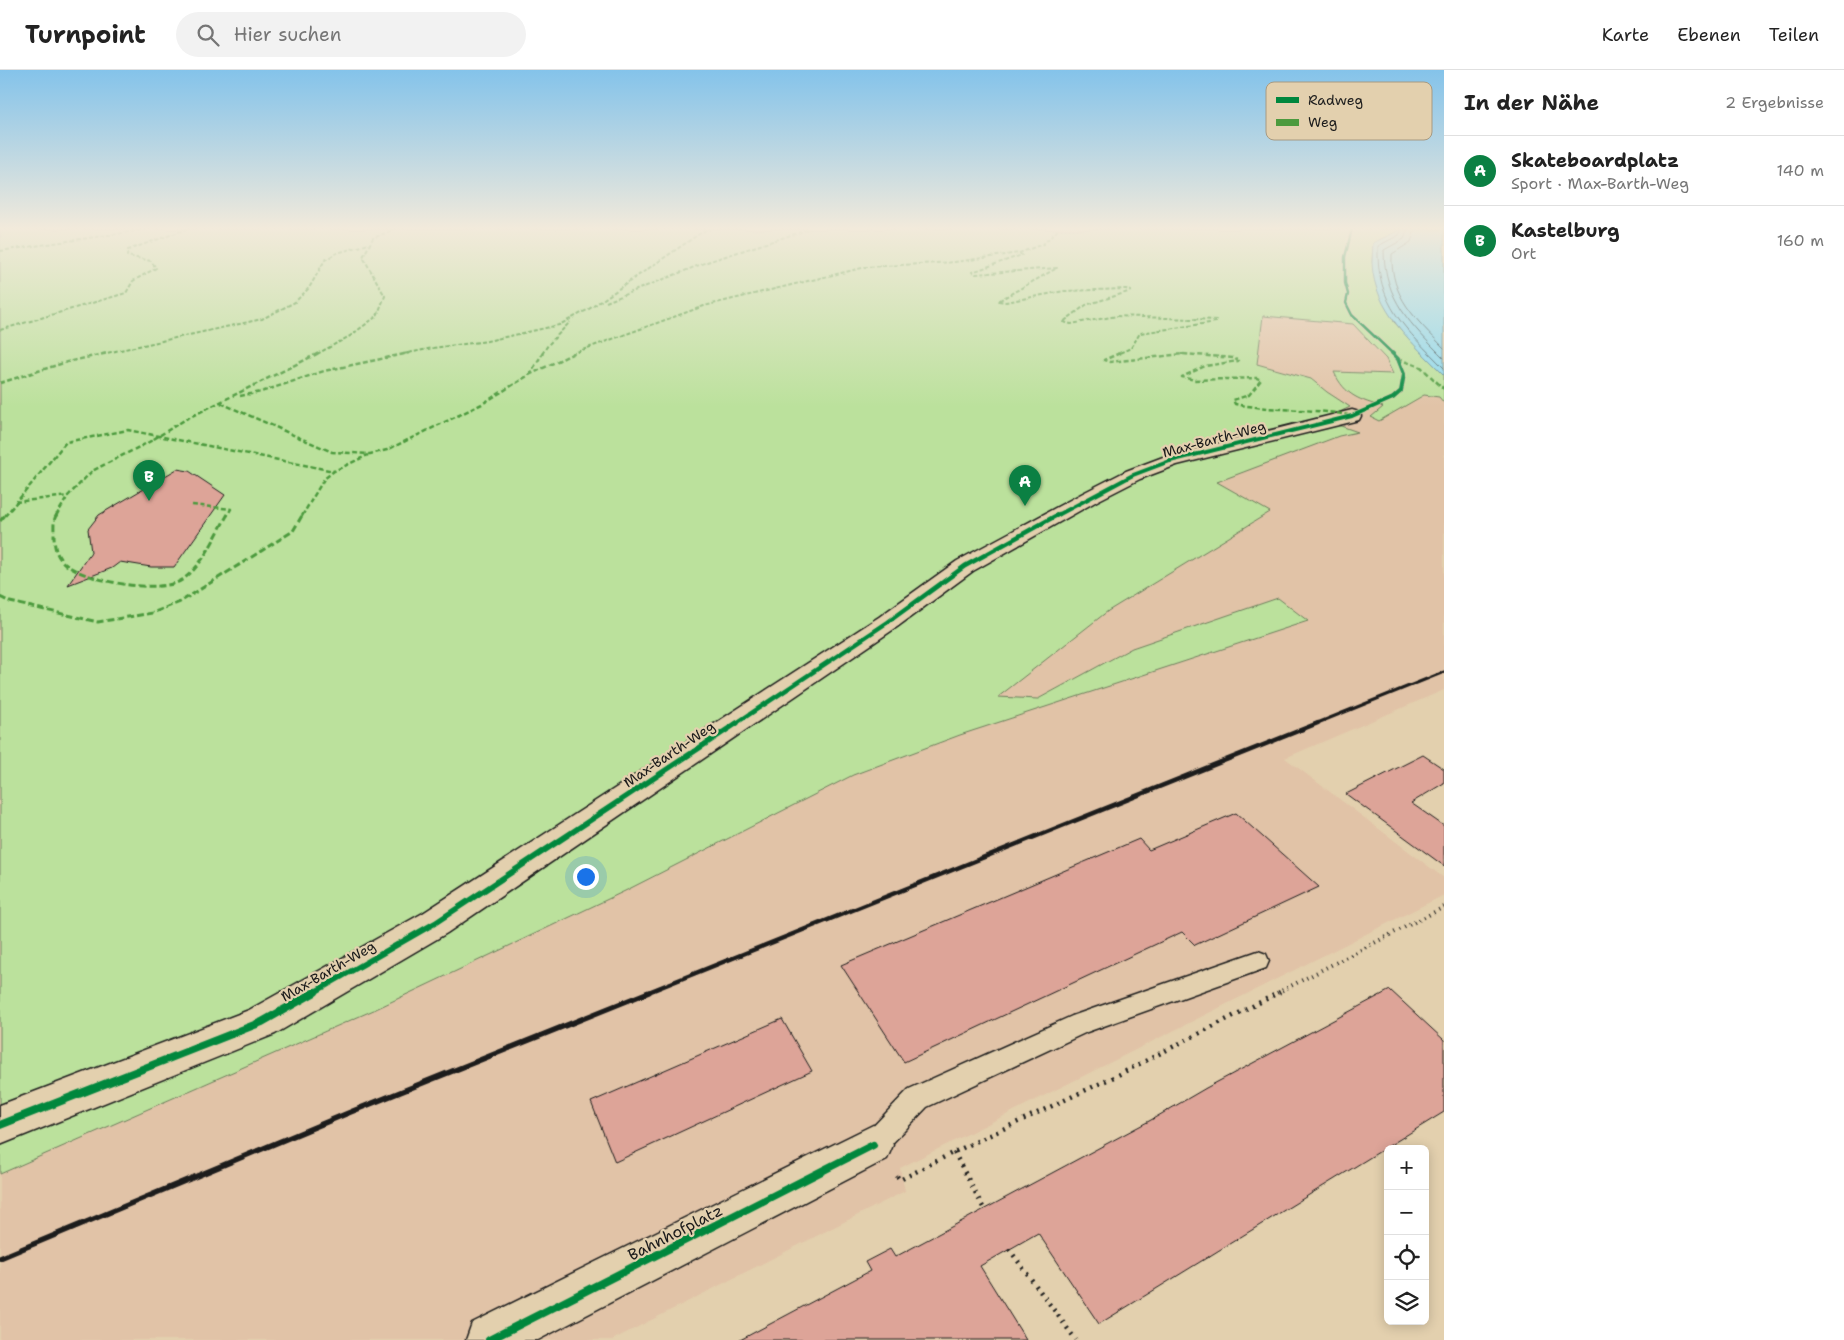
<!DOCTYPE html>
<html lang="de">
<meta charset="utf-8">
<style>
:root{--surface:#fff;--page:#f2f2f2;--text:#222;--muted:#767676;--line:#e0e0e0;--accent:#0b8043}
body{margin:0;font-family:"Shantell Sans",sans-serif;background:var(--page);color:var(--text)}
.controls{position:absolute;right:15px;bottom:15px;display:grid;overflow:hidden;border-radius:8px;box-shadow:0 2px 12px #0003}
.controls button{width:45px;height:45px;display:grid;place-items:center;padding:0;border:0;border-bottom:1px solid var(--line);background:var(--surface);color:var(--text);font:25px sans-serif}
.you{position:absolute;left:585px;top:806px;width:18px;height:18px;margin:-12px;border:4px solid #fff;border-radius:50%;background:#1a73e8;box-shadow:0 0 0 8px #1a73e833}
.badge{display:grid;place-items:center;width:32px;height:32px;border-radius:50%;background:var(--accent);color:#fff;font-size:16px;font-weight:700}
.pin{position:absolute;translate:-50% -41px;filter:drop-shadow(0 1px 2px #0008)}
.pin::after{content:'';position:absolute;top:26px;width:18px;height:15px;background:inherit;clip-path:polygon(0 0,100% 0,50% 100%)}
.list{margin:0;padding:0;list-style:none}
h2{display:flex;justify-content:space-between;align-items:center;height:65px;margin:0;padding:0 20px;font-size:21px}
h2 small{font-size:16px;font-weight:400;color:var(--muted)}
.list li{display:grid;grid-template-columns:32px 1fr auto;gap:15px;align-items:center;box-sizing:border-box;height:70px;padding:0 20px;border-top:1px solid var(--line)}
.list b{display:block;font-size:19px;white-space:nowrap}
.list p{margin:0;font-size:16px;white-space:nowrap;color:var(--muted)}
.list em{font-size:16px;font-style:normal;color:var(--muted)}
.icon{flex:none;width:28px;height:28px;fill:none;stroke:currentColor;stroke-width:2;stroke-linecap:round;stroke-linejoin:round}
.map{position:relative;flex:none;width:1444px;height:1270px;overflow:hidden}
header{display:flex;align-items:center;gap:30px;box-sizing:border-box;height:70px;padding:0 25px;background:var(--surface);border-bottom:1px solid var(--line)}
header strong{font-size:24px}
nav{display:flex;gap:28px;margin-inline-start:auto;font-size:18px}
.search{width:350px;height:45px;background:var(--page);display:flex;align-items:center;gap:12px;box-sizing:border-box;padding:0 18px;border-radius:28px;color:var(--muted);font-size:19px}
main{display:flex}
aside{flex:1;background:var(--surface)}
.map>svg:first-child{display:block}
.built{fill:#e1c3a7}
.green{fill:#bbe19c;stroke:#6c7e5c}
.water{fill:#8ed9ee;stroke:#608d9a}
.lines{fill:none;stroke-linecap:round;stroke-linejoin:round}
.shore{stroke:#4a6870;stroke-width:1}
.building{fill:#dda498;stroke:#1c1c1c}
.service-casing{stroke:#1c1c1c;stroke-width:3}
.minor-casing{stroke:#1c1c1c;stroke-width:3}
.path-far1{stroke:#1c1c1c;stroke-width:4;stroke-dasharray:1 4.5;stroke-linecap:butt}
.path{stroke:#1c1c1c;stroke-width:4.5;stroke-dasharray:2 5.5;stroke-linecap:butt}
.service{fill:#e3d0ae;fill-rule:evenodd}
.minor{fill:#e3d0ae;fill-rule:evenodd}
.rail-far2{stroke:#1c1c1c;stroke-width:3}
.rail-far1{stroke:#1c1c1c;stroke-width:4.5}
.rail{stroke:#1c1c1c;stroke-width:5.5}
.quiet-far2{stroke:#4c9a3e;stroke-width:2;stroke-dasharray:4 2;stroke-linecap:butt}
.quiet-far1{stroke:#4c9a3e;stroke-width:2.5;stroke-dasharray:5 2.5;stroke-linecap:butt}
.quiet{stroke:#4c9a3e;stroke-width:3;stroke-dasharray:7 3;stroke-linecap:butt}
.cycleway-far4-casing{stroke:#e3d0ae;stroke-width:4.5}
.cycleway-far3-casing{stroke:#e3d0ae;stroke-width:5.5}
.cycleway-far2-casing{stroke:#e3d0ae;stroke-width:7}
.cycleway-far1-casing{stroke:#e3d0ae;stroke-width:9}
.cycleway-casing{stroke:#e3d0ae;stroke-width:11}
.cycleway-far4{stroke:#00873e;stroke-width:2.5}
.cycleway-far3{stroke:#00873e;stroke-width:4}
.cycleway-far2{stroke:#00873e;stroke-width:4.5}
.cycleway-far1{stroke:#00873e;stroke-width:5.5}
.cycleway{stroke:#00873e;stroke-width:8}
.labels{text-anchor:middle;stroke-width:4.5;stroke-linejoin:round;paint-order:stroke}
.street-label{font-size:14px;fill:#1c1c1c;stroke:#e3d0ae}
.near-street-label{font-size:16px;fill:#1c1c1c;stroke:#e3d0ae}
.key{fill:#e3d0ae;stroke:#a79a82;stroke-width:1}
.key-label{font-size:14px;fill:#1c1c1c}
</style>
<header>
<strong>Turnpoint</strong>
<div class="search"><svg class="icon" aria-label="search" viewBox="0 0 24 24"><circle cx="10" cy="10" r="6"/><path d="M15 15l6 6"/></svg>Hier suchen</div>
<nav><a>Karte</a><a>Ebenen</a><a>Teilen</a></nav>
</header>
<main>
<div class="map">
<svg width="1444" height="1270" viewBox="0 0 1444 1270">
<rect width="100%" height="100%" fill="#e3d0ae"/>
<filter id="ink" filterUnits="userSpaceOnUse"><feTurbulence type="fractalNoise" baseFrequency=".02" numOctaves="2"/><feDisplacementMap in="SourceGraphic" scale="10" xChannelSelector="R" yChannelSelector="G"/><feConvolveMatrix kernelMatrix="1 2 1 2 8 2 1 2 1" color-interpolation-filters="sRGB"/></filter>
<g filter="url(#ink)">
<polygon class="built" points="1263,246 1353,254 1386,289 1394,305 1335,302 1384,337 1372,347 1379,351 1424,325 1439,327 1444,333 1444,620 1285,688 1444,808 1444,825 900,1098 905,1121 612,1270 0,1270 0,1104 376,939 625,821 853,705 960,665 1308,551 1278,528 1132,578 1037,629 997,628 1108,541 1269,441 1216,412 1339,366 1357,362 1338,355 1327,347 1350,337 1327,322 1311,309 1257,294"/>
<path class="green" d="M0,159H1402L1373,173L1372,192L1394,252L1444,305V333L1439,327L1424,325L1379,351L1371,347L1383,337C1360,330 1345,326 1334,302L1393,304L1386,289L1353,254L1263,246L1257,294L1311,309L1327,322L1350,337L1327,348L1338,355L1358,362L1339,366L1217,412L1270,442L1108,541L998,627L1038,629L1132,578L1278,528L1308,551L960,665L853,705L625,821L376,939L0,1104Z"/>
<path class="water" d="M1402,159H1444V305C1413,273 1374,241 1372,193C1372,186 1373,180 1373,173Z"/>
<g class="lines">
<g class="shore">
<path d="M1402,159L1399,165L1378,176C1376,235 1406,259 1444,298"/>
<path d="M1408,159L1404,169L1384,180C1384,229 1411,255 1444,288"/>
<path d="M1415,159L1411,172L1392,184C1390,227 1416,249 1444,278"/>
</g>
</g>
<g class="building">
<polygon points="177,399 189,401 225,425 174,497 151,497 120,492 112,498 68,515 91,482 88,459 99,445"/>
<polygon points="1423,685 1444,699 1444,713 1411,733 1444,756 1444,796 1346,724"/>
<polygon points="1236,743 1319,817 1195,875 1182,862 904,992 841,895 1139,769 1149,780"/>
<polygon points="1390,920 1444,970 1444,1042 1099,1254 1038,1163 980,1196 1026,1270 740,1270 870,1201 865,1192 890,1179 895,1187 1151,1050 1206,1018"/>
<polygon points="782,949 812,1001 615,1092 591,1032"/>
</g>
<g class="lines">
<g class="service-casing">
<polygon id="service" points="1258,881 1266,884 1269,891 1266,898 1087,962 927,1037 882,1084 873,1088 864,1084 860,1075 864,1066 909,1019 1072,946"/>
</g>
<g class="minor-casing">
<g id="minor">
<polygon points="1352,340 1359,342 1361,346 1359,350 1177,395 1140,409 1097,431 973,501 897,557 447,863 275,964 0,1075 0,1035 249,940 423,843 879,547 957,491 1083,423 1126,401 1163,387"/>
<polygon points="873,1055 887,1061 893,1075 887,1089 538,1270 466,1270 472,1253"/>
</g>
</g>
<polyline class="path-far1" points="1277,923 1444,837"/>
<g class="path">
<polyline points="954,1082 984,1139"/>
<polyline points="897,1106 900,1110 954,1082 1118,1005 1280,922"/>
<polyline points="1009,1179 1076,1270"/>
</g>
<use href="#service" class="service"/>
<use href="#minor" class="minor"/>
<polyline class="rail-far2" points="1315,654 1444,602"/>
<polyline class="rail-far1" points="646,923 1318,653"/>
<polyline class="rail" points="0,1188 353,1041 649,922"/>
<g class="quiet-far2">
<polyline points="0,181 149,159"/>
<polyline points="1019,183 1043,174 1059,159"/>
<polyline points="606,232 707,192 810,159"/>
<polyline points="0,260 126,223 133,211 156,198 151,191 127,186 128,180 187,159"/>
<polyline points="102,284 262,249 295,232 309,218 325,190 337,183 369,174"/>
<polyline points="317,284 350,266 377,246 385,226 363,187 373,168 395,159"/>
<polyline points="403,284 433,278 487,271 559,255 589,239 702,162 710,159"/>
<polyline points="542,284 548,275 570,252"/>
<polyline points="571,284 704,236 866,197 955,192 1019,183 1022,185 972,202 976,204 1057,198 998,231 1006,232 1064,221 1126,219 1131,221 1086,235 1063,252 1071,254 1117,246 1216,250 1216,252 1140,263 1131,278 1117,284"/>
<polyline points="1181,284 1186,284"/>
</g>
<g class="quiet-far1">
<path d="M1120,283L1104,290L1110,292L1183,284L1234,288L1238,291L1205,296L1182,307L1195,310L1257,308L1261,310L1249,325L1233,330L1235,334C1272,341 1311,338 1348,345"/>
<polyline points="1398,289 1421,297 1444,319"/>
<polyline points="529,305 543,283"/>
<polyline points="0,313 67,292 108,283"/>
<polyline points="240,326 261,322 324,301 409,283"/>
<polyline points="221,333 332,382 370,384 387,380 482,334 529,305 574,283"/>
<polyline points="15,432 68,426"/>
<polyline points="192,435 231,439 227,446"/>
<polyline points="5,446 66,372 128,360 334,401"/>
<polyline points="56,446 68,426 92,401 149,372 186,349 319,283"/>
<polyline points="302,446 324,409 334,401 368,385"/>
</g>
<g class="quiet">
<path d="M57,444C53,450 54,456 54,463C54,475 55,485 65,494C86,511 159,525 182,510C204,495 215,466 228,444"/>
<polyline points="0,451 6,444"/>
<polyline points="0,527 10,532 98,552 152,543 180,532 293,461 303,444"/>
</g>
<g class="cycleway-far4-casing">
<polyline id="cycleway-far4" points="1352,159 1345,187 1345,213 1348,224 1346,233 1352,245 1393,284"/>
</g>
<g class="cycleway-far3-casing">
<polyline id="cycleway-far3" points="1056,446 1133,405 1170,391 1352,346 1393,328 1401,321 1404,304 1398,289 1392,283"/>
</g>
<g class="cycleway-far2-casing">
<polyline id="cycleway-far2" points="735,654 888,552 965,496 1059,444"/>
</g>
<g class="cycleway-far1-casing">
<polyline id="cycleway-far1" points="313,923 435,853 737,653"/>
</g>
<g class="cycleway-casing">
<g id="cycleway">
<polyline points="0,1055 262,952 315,922"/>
<polyline points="489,1270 873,1075"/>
</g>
</g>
<use href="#cycleway-far4" class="cycleway-far4"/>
<use href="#cycleway-far3" class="cycleway-far3"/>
<use href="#cycleway-far2" class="cycleway-far2"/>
<use href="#cycleway-far1" class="cycleway-far1"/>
<use href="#cycleway" class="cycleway"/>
</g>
</g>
<linearGradient id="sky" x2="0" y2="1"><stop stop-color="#84c3ea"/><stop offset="0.47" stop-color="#f2eadb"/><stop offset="1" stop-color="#f2eadb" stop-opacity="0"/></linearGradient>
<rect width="1444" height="337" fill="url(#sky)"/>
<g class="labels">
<g class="street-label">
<text transform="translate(1214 369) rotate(-15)" y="5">Max-Barth-Weg</text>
<text transform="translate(669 684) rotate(-34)" y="5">Max-Barth-Weg</text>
<text transform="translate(328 901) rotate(-30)" y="5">Max-Barth-Weg</text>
</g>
<g class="near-street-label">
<text transform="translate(675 1162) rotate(-27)" y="6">Bahnhofplatz</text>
</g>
</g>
<rect x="1266" y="12" width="166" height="58" rx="8" class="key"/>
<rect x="1276" y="27" width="23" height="6" fill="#00873e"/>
<rect x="1276" y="49" width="23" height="7" fill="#4c9a3e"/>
<g class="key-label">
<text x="1308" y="35">Radweg</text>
<text x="1308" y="57">Weg</text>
</g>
</svg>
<div class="controls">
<button>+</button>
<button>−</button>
<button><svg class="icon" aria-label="locate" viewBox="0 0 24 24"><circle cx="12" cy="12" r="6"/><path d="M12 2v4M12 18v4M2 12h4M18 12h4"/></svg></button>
<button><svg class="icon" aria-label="layers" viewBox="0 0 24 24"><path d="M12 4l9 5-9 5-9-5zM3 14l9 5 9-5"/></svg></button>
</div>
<div class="you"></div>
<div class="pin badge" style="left:1025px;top:436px">A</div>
<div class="pin badge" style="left:149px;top:431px">B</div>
</div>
<aside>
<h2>In der Nähe<small>2 Ergebnisse</small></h2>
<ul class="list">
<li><span class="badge">A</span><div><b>Skateboardplatz</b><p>Sport · Max-Barth-Weg</p></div><em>140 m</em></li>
<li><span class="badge">B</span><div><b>Kastelburg</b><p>Ort</p></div><em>160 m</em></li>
</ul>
</aside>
</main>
